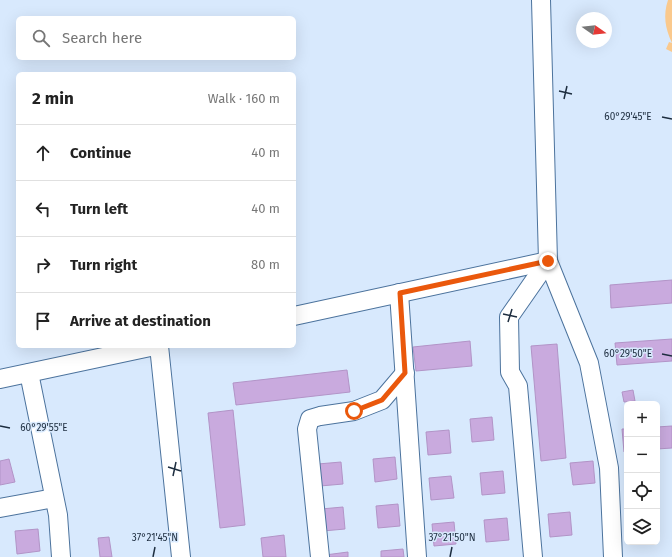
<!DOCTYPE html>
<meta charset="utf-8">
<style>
:root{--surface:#fff;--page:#f2f2f2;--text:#222;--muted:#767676;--line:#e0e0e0}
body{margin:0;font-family:"Fira Sans",sans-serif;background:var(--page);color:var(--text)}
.controls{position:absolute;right:12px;bottom:12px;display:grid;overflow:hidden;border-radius:6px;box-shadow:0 4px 16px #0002}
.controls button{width:36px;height:36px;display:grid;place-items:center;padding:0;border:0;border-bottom:1px solid var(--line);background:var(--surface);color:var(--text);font:20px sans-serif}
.compass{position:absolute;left:576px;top:12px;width:36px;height:36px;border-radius:50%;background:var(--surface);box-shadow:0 4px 16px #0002;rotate:104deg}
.stop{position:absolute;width:12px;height:12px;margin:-9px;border:3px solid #ea580c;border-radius:50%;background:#fff}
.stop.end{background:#ea580c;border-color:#fff;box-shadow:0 1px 4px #0008}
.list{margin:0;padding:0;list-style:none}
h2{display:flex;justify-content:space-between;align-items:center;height:52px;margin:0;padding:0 16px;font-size:17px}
h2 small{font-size:13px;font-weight:400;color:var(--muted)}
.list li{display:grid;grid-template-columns:26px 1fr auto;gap:12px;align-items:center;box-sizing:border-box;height:56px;padding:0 16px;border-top:1px solid var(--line)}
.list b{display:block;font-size:15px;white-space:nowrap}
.list em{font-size:13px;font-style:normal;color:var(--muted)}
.icon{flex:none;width:22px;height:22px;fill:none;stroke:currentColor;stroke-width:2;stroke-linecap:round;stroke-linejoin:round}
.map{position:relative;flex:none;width:672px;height:557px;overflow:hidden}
.search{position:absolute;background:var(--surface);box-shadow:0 4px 16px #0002;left:16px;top:16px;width:280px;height:44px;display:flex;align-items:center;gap:10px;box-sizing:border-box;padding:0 14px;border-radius:6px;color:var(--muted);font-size:15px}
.panel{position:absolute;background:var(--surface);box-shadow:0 4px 16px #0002;left:16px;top:72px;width:280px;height:276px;border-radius:6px}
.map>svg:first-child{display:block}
.green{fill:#fac98d}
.building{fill:#c9aade;stroke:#b294c7}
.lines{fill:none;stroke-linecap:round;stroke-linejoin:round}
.minor-casing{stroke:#4c739d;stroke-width:20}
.minor{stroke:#fff;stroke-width:18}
.route{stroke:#ea580c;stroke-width:5}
.ticks{fill:none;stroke:#1d2d3f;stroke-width:1.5}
.ticks-label{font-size:10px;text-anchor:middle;fill:#1d2d3f;stroke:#d8e9fd;stroke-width:3;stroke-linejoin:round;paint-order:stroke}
</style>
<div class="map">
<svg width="672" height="557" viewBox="0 0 672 557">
<rect width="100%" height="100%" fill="#d8e9fd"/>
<path class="green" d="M668,0H672V52L666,49L669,42L672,43C665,28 663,15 668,0Z"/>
<g class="building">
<polygon points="672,280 672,303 611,308 610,285"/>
<polygon points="672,339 672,361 617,365 615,343"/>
<polygon points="470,341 472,366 416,371 413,347"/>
<polygon points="557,344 566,458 541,461 531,346"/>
<polygon points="347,370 350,392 236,405 233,383"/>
<polygon points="633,390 635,401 624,402 622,392"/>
<polygon points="233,410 245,525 220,528 208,413"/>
<polygon points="492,417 494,440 472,442 470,419"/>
<polygon points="672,426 672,448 657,449 657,427"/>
<polygon points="622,429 627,429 627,451 624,452"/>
<polygon points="449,430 451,453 428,455 426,432"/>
<polygon points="395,457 397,479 375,482 373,459"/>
<polygon points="9,459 15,482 0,485 0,461"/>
<polygon points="593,461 595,483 573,485 570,463"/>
<polygon points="341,462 343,484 320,486 318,464"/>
<polygon points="503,471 505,493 482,495 480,473"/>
<polygon points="451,476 454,498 431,500 429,478"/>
<polygon points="398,504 400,526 378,528 376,506"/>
<polygon points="343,507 345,529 323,531 321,509"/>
<polygon points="570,512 572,535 550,537 548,514"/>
<polygon points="507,518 509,540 486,542 484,520"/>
<polygon points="454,522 456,544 434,546 432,524"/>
<polygon points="38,529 40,551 17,554 15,531"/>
<polygon points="284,535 286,557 263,557 261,538"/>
<polygon points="109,537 112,557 100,557 98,538"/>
<polygon points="403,549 404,557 381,557 381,551"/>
<polygon points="348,552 348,557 326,557 325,555"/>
</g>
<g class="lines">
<g class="minor-casing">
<g id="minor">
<polyline points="541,0 548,261 589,363 609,468 613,557"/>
<polyline points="399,293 417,557"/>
<polyline points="294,316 548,261"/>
<polyline points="159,346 181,557"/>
<polyline points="29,373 58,515 61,557"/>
<polyline points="0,379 155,346"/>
<polyline points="0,508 54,498"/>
<polyline points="320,557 307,429 310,419 320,416 354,411 382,400 405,373"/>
<polyline points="533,557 518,386 510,372 509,317 548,261"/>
</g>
</g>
<use href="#minor" class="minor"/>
</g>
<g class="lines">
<polyline class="route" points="354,411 382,400 405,373 400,293 548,261"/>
</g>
<path class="ticks" d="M559,91L572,94M564,99L567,86M662,117L672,119M503,314L517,317M508,322L512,309M662,354L672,356M0,426L10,428M168,467L181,471M173,476L176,462M153,557L155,547M450,557L452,547"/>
<g class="ticks-label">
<text x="628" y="120">60°29'45"E</text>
<text x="628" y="357">60°29'50"E</text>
<text x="44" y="431">60°29'55"E</text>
<text x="155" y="541">37°21'45"N</text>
<text x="452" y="541">37°21'50"N</text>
</g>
</svg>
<div class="controls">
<button>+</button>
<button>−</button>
<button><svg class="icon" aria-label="locate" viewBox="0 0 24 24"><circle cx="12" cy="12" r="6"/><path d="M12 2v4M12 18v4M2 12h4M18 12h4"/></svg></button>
<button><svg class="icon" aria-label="layers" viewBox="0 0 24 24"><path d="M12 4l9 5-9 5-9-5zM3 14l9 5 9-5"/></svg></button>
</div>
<svg class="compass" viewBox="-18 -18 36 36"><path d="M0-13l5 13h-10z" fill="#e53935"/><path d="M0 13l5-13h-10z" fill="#767676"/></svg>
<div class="stop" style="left:354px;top:411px"></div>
<div class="stop end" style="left:548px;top:261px"></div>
<div class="search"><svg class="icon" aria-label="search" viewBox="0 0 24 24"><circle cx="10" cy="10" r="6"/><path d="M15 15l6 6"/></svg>Search here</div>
<section class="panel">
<h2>2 min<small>Walk · 160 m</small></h2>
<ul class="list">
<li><svg class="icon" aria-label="ahead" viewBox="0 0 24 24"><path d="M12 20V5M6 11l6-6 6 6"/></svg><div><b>Continue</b></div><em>40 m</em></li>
<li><svg class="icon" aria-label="left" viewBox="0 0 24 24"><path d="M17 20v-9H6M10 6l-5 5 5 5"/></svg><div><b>Turn left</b></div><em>40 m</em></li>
<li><svg class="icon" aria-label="right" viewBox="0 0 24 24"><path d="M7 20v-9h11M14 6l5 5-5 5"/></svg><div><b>Turn right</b></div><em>80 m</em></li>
<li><svg class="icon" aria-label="arrive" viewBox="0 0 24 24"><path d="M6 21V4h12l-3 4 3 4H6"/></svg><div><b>Arrive at destination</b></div></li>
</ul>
</section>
</div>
